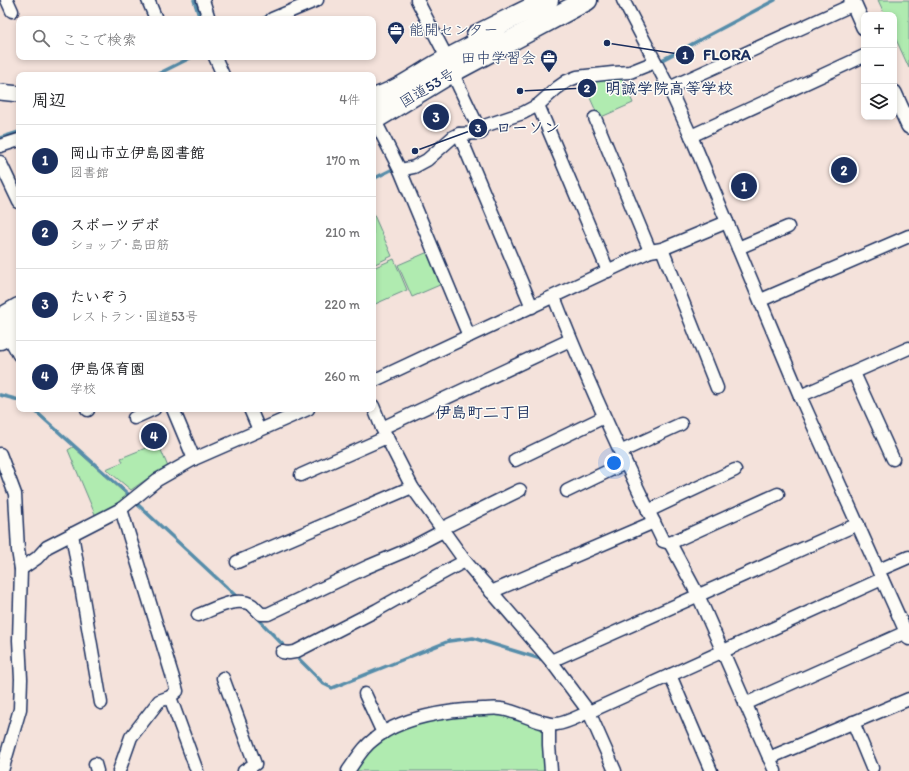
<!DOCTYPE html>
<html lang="ja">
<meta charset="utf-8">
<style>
:root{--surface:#fff;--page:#f6f6f6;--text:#202124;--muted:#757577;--line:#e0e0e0;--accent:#1b2f5e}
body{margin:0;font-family:Itim,"Klee One",sans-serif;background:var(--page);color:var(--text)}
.controls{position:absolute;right:12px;top:12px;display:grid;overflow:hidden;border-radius:8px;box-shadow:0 2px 6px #0003}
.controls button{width:36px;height:36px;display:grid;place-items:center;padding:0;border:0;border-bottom:1px solid var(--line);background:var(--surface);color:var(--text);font:20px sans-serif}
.you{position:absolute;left:614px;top:463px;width:14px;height:14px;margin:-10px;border:3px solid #fff;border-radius:50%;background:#1a73e8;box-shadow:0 0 0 6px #1a73e833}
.badge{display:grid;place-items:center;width:26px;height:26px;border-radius:50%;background:var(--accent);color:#fff;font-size:13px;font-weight:700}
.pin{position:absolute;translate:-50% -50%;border:2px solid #fff;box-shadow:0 1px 4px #0006}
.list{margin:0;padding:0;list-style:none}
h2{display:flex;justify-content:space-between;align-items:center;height:52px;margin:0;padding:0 16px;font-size:17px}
h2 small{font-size:13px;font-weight:400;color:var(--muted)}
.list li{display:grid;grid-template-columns:26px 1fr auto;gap:12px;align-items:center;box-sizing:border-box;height:72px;padding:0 16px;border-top:1px solid var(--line)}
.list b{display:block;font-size:15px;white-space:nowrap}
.list p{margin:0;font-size:13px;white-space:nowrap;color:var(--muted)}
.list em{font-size:13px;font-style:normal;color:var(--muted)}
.icon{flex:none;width:22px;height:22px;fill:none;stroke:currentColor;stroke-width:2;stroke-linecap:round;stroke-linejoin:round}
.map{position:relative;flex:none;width:909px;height:771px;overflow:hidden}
.search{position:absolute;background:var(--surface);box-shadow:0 2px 6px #0003;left:16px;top:16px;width:360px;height:44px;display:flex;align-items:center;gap:10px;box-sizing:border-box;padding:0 14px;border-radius:8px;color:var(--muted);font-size:15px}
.panel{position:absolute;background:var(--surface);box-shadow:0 2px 6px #0003;left:16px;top:72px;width:360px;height:340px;border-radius:8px}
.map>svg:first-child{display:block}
.green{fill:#b0ebb0;stroke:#668d87}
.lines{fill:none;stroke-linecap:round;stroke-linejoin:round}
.stream{stroke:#578daa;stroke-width:3.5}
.minor-casing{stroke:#1b2f5e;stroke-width:15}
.tertiary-casing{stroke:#1b2f5e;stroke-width:18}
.trunk-casing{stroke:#1b2f5e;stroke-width:23}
.minor{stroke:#fdfcf7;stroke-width:12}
.tertiary{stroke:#fdfcf7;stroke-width:15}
.trunk{stroke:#fdfcf7;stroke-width:20}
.labels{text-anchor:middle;stroke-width:3;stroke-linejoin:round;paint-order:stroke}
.poi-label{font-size:15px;fill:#1b2f5e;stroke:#fdfcf7;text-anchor:start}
.street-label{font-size:15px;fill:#1b2f5e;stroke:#fdfcf7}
.neighbourhood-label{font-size:16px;font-weight:bold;fill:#1b2f5e;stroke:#fdfcf7}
.leader{fill:none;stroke:#1b2f5e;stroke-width:1.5}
.callout-dot{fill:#1b2f5e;stroke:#fdfcf7;stroke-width:1.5}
.mark-label{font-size:12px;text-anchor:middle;font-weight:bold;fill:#fff}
.callout-label{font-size:16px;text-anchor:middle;font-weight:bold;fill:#1b2f5e;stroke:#fdfcf7;stroke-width:3;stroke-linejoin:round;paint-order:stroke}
</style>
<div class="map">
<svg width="909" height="771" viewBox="0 0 909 771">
<rect width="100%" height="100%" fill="#f4e2db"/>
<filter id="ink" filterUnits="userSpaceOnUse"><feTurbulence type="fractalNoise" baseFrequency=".025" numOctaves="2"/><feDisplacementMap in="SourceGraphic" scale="8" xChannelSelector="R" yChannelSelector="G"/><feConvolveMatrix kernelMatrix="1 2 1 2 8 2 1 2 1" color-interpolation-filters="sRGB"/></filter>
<g filter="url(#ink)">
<g class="green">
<polygon points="878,0 909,0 909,68 894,35 894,15 885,15"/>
<polygon points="622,77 633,103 599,118 582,80"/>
<polygon points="373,213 392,256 373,265"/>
<polygon points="428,252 442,284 412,297 398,265"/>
<polygon points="394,259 407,290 373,305 373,268"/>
<polygon points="158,443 168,467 151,476 131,490 106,469 123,462 121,458"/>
<polygon points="73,447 131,499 97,519 68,450"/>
<polygon points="495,713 545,729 549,771 354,771 369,749 381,739 414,723 461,714"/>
</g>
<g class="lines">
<g class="stream">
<polyline points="194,0 200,19"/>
<polyline points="262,19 270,15"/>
<polyline points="660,61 775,0"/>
<polyline points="156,75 192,57"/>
<polyline points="0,138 19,132"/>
<polyline points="373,179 393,169"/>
<polyline points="0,395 19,400"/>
<polyline points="33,409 128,494"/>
<polyline points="135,502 237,597"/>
<polyline points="254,615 287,649"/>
<polyline points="298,658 324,684 332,688 449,641 473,638 544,660"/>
</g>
<g class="minor-casing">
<g id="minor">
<polyline points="7,0 12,11"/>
<polyline points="148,0 156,19"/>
<polyline points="203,0 209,19"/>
<polyline points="417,0 444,52"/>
<polyline points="623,0 669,88 691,136 800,396 909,639"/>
<polyline points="272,19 317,0"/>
<polyline points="215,57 223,75"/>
<polyline points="669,88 854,4"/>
<polyline points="538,105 608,271"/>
<polyline points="595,118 650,251"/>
<polyline points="374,119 400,170 469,336"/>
<polyline points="478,128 523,113 538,105 557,88 567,81 577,77 613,73 630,72 655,62"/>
<polyline points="459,134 532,307"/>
<polyline points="691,136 864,56"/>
<polyline points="0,146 19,140"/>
<polyline points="0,162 19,202"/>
<polyline points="400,170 414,167 427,160 453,137 459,134 481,133 452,72"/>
<polyline points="738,248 788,227"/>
<polyline points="662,249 717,388"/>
<path d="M554,297C586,380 624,461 663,541L670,543L778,494"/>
<polyline points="761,300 909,236"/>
<polyline points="8,335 19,355"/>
<polyline points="854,373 893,459"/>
<polyline points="373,381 650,251 662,249 727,222"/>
<polyline points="800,396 909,348"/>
<polyline points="373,406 382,428 412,487 465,561 551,661 589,712 615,771"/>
<polyline points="87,409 88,410"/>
<polyline points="173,409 194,459"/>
<polyline points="250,409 259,430"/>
<polyline points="134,418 154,409"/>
<polyline points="382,428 570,340"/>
<polyline points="620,452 681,424"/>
<polyline points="0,454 15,494 18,550 21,569 19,640 21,679 20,709 2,771"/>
<polyline points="515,460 604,417"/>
<polyline points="301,475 387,437"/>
<polyline points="567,491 625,463"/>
<polyline points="648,511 735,470"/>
<polyline points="441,529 520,490"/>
<polyline points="72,534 101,703"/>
<polyline points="670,543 698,595 775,771"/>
<polyline points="237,562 412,487"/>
<polyline points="21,569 37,558 47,547 121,509 157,480 194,459 308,409"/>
<polyline points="879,570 909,557"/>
<polyline points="491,592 654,522"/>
<path d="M198,615C213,610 236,595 252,605C255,608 258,611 261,614H268L367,567L405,551L443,531"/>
<polyline points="282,652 289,653 295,652 377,610 439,575 465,561"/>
<polyline points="551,661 858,524"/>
<polyline points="670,675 711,771"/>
<polyline points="223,678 255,764 244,771"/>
<polyline points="365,694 383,733"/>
<polyline points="170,697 197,771"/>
<polyline points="745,704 906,632"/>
<polyline points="853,722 872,768"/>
<polyline points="549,724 549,745 551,771"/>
<polyline points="769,758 909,699"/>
<polyline points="95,764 97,771"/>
<polyline points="119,771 131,737 159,701 170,697 177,691 121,509"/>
<path d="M348,771C356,760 362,748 373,740C400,717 449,710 483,709C489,709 495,708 501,709C519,711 541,726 557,724C567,723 579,716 589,712L882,579"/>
</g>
</g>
<g class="tertiary-casing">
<g id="tertiary">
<polyline points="852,0 864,27"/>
<polyline points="0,92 19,94"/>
<polyline points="894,93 909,126"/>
</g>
</g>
<g class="trunk-casing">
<g id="trunk">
<polyline points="477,35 548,0"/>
<path d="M373,99C396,92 415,78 435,66C455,55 475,45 495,35"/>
<polyline points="373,120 452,72 587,0"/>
<polyline points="0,319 19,308"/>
<polyline points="0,339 19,329"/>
</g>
</g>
<use href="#minor" class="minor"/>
<use href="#tertiary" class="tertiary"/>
<use href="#trunk" class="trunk"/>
</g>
</g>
<defs>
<g id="office-pin" transform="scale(0.9)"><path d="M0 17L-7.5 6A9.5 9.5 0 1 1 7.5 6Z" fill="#1b2f5e" stroke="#fdfcf7"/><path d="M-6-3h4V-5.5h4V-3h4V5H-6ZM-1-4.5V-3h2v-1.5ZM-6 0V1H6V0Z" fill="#fff"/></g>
</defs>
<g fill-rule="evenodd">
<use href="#office-pin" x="396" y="30"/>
<use href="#office-pin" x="549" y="58"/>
</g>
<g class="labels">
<g class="poi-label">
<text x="409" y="35">能開センター</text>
<text x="536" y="63" text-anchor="end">田中学習会</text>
</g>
<g class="street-label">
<text transform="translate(427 88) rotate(-31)" y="5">国道53号</text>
</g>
<g class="neighbourhood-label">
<text x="483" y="418">伊島町二丁目</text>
</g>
</g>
<path class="leader" d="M607 43L685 55M520 91L587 88M415 151L478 128"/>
<g class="callout-dot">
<circle cx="607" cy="43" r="4"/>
<circle cx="520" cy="91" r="4"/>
<circle cx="415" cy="151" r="4"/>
<circle cx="685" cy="55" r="10"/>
<circle cx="587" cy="88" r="10"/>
<circle cx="478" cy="128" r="10"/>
</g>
<g class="mark-label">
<text x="685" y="59">1</text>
<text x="587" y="92">2</text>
<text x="478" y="132">3</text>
</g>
<g class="callout-label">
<text x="727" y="60">FLORA</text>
<text x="669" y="94">明誠学院高等学校</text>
<text x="528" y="133">ローソン</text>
</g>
</svg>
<div class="controls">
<button>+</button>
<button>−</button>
<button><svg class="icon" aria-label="layers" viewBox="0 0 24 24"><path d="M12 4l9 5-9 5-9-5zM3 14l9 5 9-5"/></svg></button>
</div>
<div class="you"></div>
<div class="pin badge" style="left:744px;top:186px">1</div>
<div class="pin badge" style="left:844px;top:170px">2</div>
<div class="pin badge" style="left:436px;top:117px">3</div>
<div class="pin badge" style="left:154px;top:436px">4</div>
<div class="search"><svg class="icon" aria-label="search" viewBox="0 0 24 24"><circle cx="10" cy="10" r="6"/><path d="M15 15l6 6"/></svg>ここで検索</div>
<section class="panel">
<h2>周辺<small>4件</small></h2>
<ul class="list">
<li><span class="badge">1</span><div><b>岡山市立伊島図書館</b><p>図書館</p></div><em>170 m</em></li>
<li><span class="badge">2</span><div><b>スポーツデポ</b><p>ショップ · 島田筋</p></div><em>210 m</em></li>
<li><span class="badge">3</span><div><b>たいぞう</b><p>レストラン · 国道53号</p></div><em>220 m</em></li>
<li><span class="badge">4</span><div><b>伊島保育園</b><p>学校</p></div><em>260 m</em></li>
</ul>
</section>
</div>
